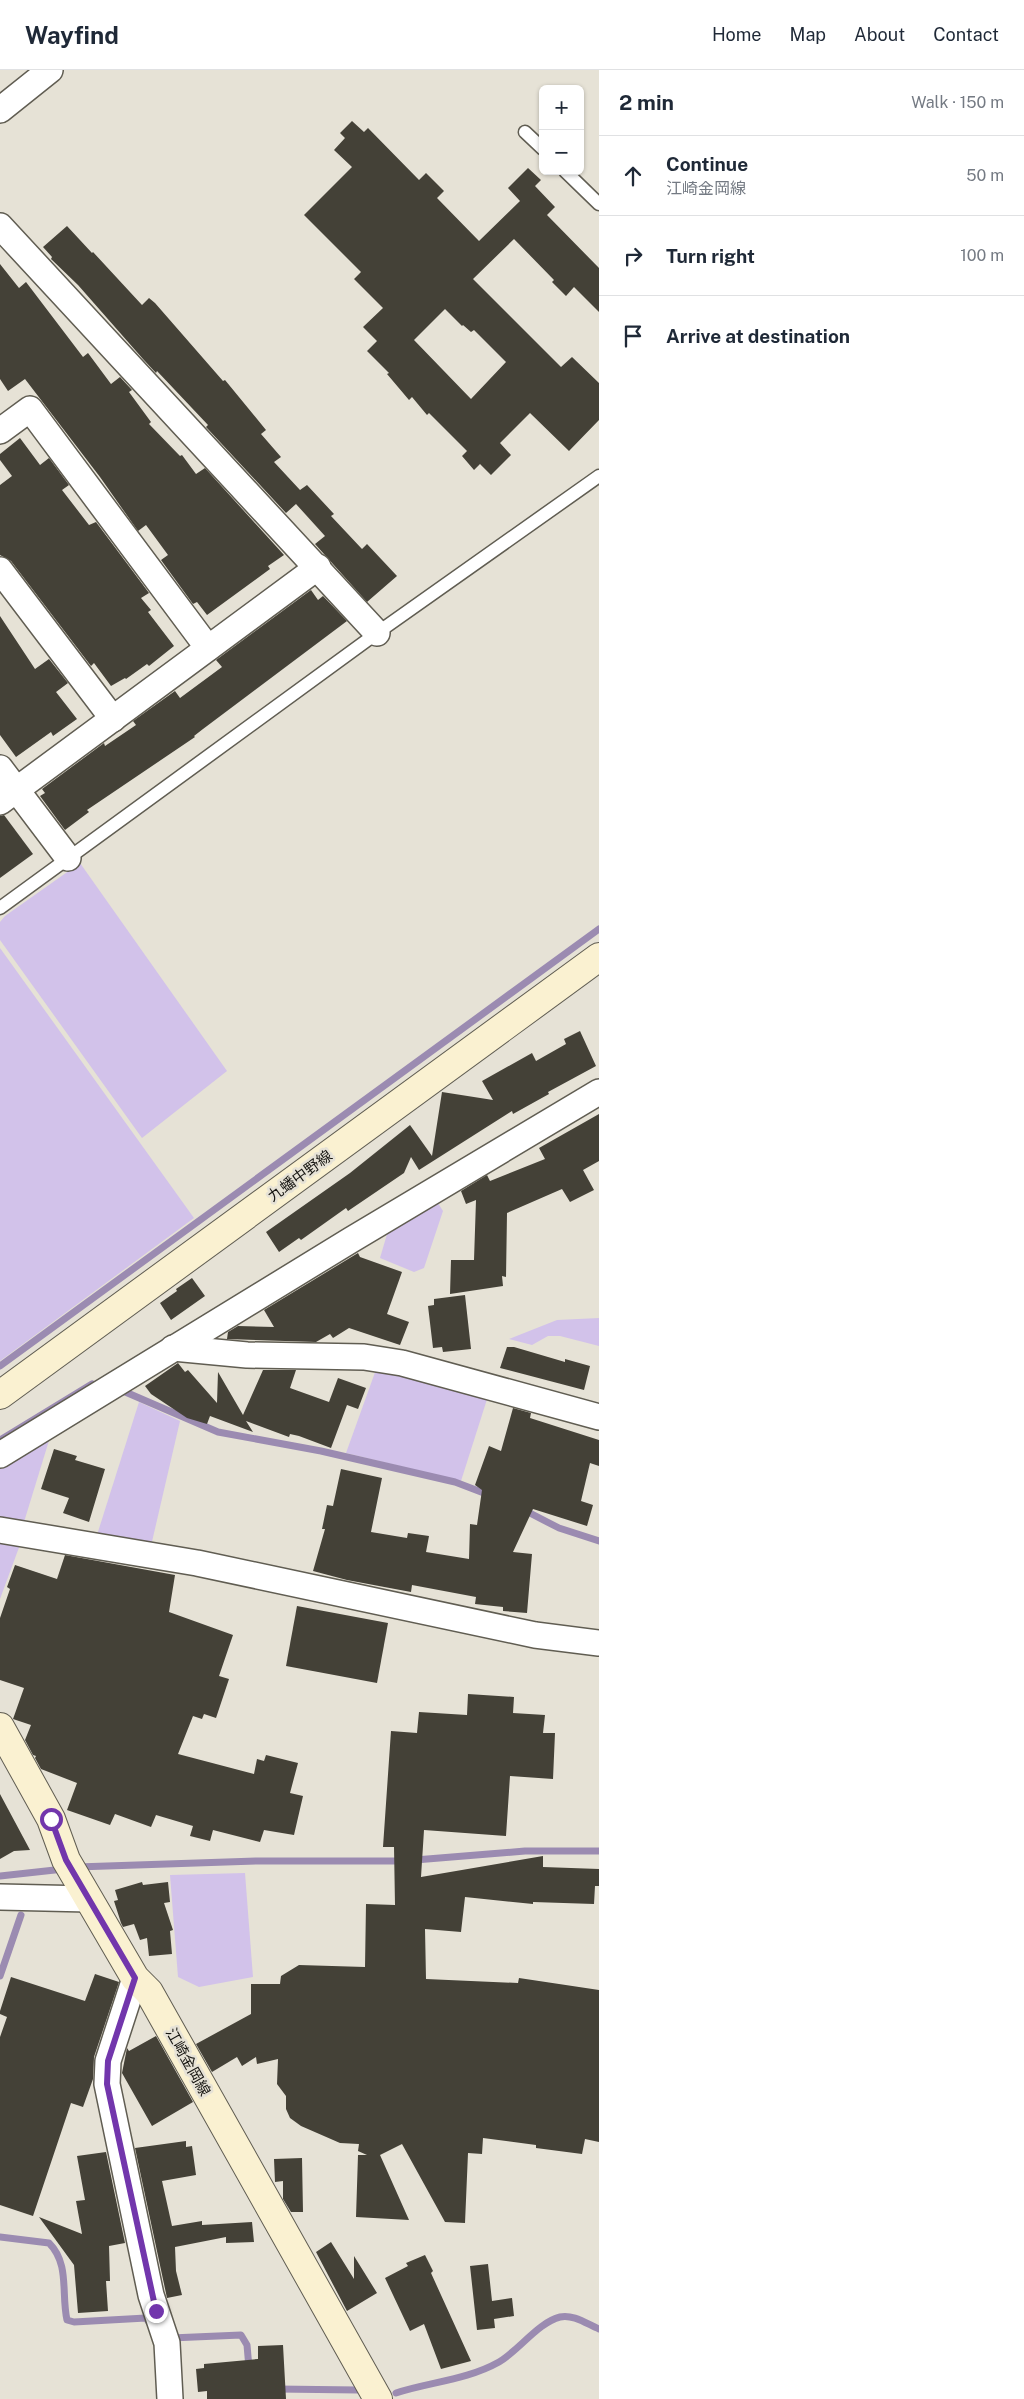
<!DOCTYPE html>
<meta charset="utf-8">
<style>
:root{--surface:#fff;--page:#f2f2f3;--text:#1f2937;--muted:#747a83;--line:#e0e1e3}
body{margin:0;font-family:"Public Sans","Noto Sans JP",sans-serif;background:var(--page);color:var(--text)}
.controls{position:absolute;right:15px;top:15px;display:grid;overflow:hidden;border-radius:8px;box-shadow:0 1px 4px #0004}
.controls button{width:45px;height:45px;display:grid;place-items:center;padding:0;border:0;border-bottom:1px solid var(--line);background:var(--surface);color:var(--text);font:25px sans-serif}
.stop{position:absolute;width:15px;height:15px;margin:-11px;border:4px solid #7236ac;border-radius:50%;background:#fff}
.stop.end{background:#7236ac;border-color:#fff;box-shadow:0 1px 5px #0008}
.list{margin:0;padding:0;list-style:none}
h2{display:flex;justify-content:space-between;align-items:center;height:65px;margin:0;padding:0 20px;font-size:21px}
h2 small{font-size:16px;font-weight:400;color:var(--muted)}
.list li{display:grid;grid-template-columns:32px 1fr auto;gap:15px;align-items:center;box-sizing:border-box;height:80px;padding:0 20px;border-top:1px solid var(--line)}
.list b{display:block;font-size:19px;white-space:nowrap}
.list p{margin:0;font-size:16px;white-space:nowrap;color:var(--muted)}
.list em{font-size:16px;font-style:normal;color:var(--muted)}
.icon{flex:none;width:28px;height:28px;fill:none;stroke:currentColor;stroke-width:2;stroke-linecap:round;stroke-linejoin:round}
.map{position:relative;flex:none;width:599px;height:2329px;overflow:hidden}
header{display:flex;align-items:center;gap:30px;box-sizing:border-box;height:70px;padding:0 25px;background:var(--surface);border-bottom:1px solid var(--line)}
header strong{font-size:24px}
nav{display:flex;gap:28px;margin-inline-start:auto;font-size:18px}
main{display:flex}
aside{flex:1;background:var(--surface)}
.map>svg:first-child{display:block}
.green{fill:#d2c2ea}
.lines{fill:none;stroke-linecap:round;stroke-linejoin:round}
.stream{stroke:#9b8bb1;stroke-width:7}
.building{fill:#444137;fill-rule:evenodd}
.lane-casing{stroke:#605d52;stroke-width:15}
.street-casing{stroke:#605d52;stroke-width:28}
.secondary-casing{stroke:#605d52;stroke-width:30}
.lane{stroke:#fff;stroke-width:12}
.street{stroke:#fff;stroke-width:25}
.secondary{stroke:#faf1d1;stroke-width:28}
.route{stroke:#7236ac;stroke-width:6}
.labels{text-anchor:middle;stroke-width:5;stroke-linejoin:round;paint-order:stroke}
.street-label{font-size:15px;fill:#161511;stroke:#e6e2d6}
</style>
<header>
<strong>Wayfind</strong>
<nav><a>Home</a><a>Map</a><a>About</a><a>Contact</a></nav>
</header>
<main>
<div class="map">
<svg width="599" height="2329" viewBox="0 0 599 2329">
<rect width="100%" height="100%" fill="#e6e2d6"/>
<g class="green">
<polygon points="80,793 227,1001 142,1068 0,870 0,852 5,846"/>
<polygon points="0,878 194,1148 0,1291"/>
<polygon points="436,1130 443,1141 424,1198 414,1202 380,1188 390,1154"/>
<polygon points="599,1248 599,1276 560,1266 548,1266 532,1275 509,1269 557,1250"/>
<polygon points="378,1294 489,1323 461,1411 346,1383"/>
<polygon points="139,1332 180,1351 151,1476 97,1465"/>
<polygon points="51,1364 24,1452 0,1447 0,1396"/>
<polygon points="0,1469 21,1472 0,1529"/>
<polygon points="245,1803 253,1907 199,1917 178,1907 170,1805"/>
</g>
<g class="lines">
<g class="stream">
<polyline points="0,1296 599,859"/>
<polyline points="123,1321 218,1362 321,1381 455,1412 489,1425"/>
<polyline points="0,1370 92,1314"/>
<polyline points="524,1440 559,1458 599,1471"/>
<polyline points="415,1790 525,1781 599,1781"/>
<polyline points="77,1797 256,1791 401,1791"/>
<polyline points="0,1806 64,1799"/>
<polyline points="0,1906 21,1845"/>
<path d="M0,2167L49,2173C70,2194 61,2224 67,2250L74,2252L146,2248L151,2255"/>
<polyline points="171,2268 241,2265 247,2275 249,2298"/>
<polyline points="277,2319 358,2320"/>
<path d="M396,2323C430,2312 467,2310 499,2292C518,2281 539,2252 560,2247C573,2244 587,2254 599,2259"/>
</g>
</g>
<g class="building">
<path d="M352,51L364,62L368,58L419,110L426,103L444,121L437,128L479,171L520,131L508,118L528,98L541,110L535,116L555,137L547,145L599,198V242L574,217L566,226L552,212L554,210L514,169L473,209L561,297L572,287L599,313V350L569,381L530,343L500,373L511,385L491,405L480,394L474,400L462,386L467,381L429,343L427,345L412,327L409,330L387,304L389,303L367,281L377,271L363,257L383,238L354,209L361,202L304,145L352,97L334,80L345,68L340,63ZM445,239L462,256L463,255L471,262L474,260L506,292L471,329L414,270Z"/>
<polygon points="67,156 92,183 93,182 142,235 149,228 155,233 223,311 225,310 266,360 261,364 281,387 274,392 300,420 307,415 334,444 331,446 362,479 367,474 397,506 367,532 315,474 325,466 296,434 286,443 206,357 208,355 157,301 156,303 143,289 78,215 51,189 52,187 43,177"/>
<polygon points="0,194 19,218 26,212 83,287 88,283 111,314 120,307 132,320 129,322 151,352 149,354 180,386 182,385 196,404 205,398 284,485 268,496 270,499 207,545 197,532 193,534 161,490 168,485 146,455 138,461 100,407 25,309 8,321 0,309"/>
<polygon points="20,368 40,395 49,388 69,415 62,420 89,455 96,452 149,523 141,528 151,540 148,542 174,576 149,596 147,594 126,609 125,608 111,616 94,593 91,596 11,491 0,485 0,415 12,406 0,390 0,384"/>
<polygon points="311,520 318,530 323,526 347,551 203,659 194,666 195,667 87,740 89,742 65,760 40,726 45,723 42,719 104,673 105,676 136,655 133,651 175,621 180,628 222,597 216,590"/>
<polygon points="0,546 35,599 49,589 68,613 56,622 77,649 53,666 51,662 16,687 0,665"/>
<polygon points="4,745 33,784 0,808 0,746"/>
<polygon points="580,961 596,996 548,1022 549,1024 513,1044 512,1041 419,1100 411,1087 404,1103 348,1141 346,1138 301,1170 299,1168 279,1182 266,1162 350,1103 410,1055 432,1086 442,1022 493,1030 482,1011 532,983 536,991 566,974 564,969"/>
<polygon points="599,1044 599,1091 583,1100 594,1120 570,1132 562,1119 507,1143 506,1207 502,1206 503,1216 450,1224 451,1190 474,1190 476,1130 466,1134 461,1121 487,1105 490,1111 545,1089 539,1078"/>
<polygon points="358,1183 360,1187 402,1202 387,1244 409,1252 400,1275 349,1258 333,1268 330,1264 316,1272 227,1269 228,1262 238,1256 274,1257 264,1240"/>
<polygon points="192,1208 205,1226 171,1250 160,1233 177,1221 176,1219"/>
<polygon points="465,1225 471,1279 443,1282 442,1277 433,1278 428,1236 434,1235 434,1229"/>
<polygon points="507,1277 514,1277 565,1292 565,1289 590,1296 584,1320 500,1298"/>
<polygon points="178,1293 185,1302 188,1300 217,1333 218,1302 243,1345 263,1300 296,1300 290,1318 329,1332 338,1308 366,1318 358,1339 347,1335 331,1378 299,1366 290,1364 289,1367 246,1351 253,1362 210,1346 207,1354 187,1348 151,1324 145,1316"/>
<polygon points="513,1338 531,1343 530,1348 599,1370 599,1396 590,1393 581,1431 593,1435 587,1456 533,1439 513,1482 532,1484 527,1543 503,1541 503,1537 475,1534 476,1527 412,1515 411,1522 347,1510 313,1501 325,1459 322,1459 327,1435 333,1436 341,1399 382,1408 371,1462 407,1468 408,1463 429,1466 426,1482 469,1489 470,1454 477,1455 482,1420 475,1415 489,1376 501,1381"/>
<polygon points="54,1379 77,1386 75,1390 105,1399 89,1452 63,1443 69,1428 41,1419"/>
<polygon points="65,1485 175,1505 169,1542 233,1565 219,1606 229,1609 216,1648 204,1644 202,1649 193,1646 178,1684 254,1704 257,1689 264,1691 266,1685 298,1693 290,1723 303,1726 294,1765 264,1760 260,1772 213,1760 210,1771 190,1766 193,1756 156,1745 151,1757 115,1744 110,1755 67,1740 77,1713 41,1699 35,1688 36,1686 33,1685 25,1670 31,1655 13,1649 24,1618 0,1610 0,1548 10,1519 7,1517 15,1495 57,1509"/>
<polygon points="297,1536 388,1553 377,1613 286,1596"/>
<polygon points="468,1624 514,1627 513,1643 545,1645 543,1663 555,1663 553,1709 510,1706 506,1766 424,1760 421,1807 543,1786 543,1797 599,1799 599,1816 595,1816 594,1834 533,1832 533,1834 465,1827 461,1862 425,1859 426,1909 518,1913 519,1908 599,1920 599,2072 585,2069 582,2084 536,2078 536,2075 483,2068 482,2084 468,2083 465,2153 445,2152 402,2074 380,2085 409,2150 356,2147 358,2085 367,2085 358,2081 359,2074 340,2073 301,2056 290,2048 286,2039 286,2026 277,2014 278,1989 257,1994 256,1987 242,1996 237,1987 212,2002 196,1974 251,1944 251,1914 280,1914 281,1906 299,1895 365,1897 366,1834 395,1835 394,1777 383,1777 391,1661 417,1663 419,1642 467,1645"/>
<polygon points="0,1724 30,1780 14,1781 0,1789"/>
<polygon points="142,1812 143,1815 168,1812 170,1832 164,1833 173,1860 170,1861 172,1884 149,1886 147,1868 140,1870 134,1854 123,1857 121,1853 114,1831 118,1830 115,1820"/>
<polygon points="95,1904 119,1912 94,1987 93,2009 83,2037 71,2033 33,2146 0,2135 0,1967 7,1947 0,1944 0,1941 11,1907 85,1931"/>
<polygon points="156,1966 193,2032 152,2056 122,2003 127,1978 129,1981"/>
<polygon points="186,2071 186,2077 192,2076 196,2105 162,2111 172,2156 202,2151 202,2155 252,2152 254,2172 226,2173 226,2167 175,2177 176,2201 182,2225 167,2228 135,2078"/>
<polygon points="106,2082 125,2173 109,2176 110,2211 106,2211 108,2241 78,2243 74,2195 39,2147 82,2164 76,2131 85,2130 77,2086"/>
<polygon points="302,2088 303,2142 291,2142 283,2129 283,2111 275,2112 274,2089"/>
<polygon points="331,2172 354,2209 354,2186 377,2223 347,2241 316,2182"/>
<polygon points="425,2185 433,2201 431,2203 471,2291 441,2299 424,2254 410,2261 385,2208 408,2196 406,2193"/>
<polygon points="488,2194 492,2231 512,2228 514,2246 494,2249 495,2258 477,2260 470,2196"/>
<polygon points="283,2275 286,2329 207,2329 207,2321 198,2322 196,2299 204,2298 204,2294 258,2289 258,2276"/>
</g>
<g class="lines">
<g class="lane-casing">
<g id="lane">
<polyline points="525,62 543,79"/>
<polyline points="565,101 599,134"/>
<polyline points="0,838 377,563 599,406"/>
</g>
</g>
<g class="street-casing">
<g id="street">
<polyline points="0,40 50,0"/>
<polyline points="0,156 377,563"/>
<polyline points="0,361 30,339 208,578"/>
<polyline points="0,500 113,649"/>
<polyline points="0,698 68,788"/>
<polyline points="0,732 318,497"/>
<polyline points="173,1278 247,1285 364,1287 402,1293 599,1347"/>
<polyline points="0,1385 351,1170 599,1022"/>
<polyline points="0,1460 197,1493 535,1565 599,1573"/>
<polyline points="0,1827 89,1829"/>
<polyline points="135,1908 108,1991 107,2014 151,2225 167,2273 170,2329"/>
</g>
</g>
<g class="secondary-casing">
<g id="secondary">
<polyline points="0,1325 599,887"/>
<polyline points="0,1657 51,1749 66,1790 135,1908 149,1922 378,2329"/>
</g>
</g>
<use href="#lane" class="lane"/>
<use href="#street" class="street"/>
<use href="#secondary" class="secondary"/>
</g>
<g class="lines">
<polyline class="route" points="51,1749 66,1790 135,1908 108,1991 107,2014 156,2241"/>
</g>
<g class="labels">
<g class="street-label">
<text transform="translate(300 1106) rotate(-36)" y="5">九蟠中野線</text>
<text transform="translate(188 1992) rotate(61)" y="5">江崎金岡線</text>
</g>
</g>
</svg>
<div class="controls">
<button>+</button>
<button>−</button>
</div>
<div class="stop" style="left:51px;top:1749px"></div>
<div class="stop end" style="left:156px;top:2241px"></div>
</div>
<aside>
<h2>2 min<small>Walk · 150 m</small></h2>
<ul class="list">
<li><svg class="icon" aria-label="ahead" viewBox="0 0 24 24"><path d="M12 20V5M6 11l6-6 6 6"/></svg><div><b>Continue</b><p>江崎金岡線</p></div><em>50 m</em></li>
<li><svg class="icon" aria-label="right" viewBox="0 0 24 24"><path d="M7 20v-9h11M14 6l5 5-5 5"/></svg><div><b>Turn right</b></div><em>100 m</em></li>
<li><svg class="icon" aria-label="arrive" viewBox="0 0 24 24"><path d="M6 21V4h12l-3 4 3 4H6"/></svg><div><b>Arrive at destination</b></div></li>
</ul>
</aside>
</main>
